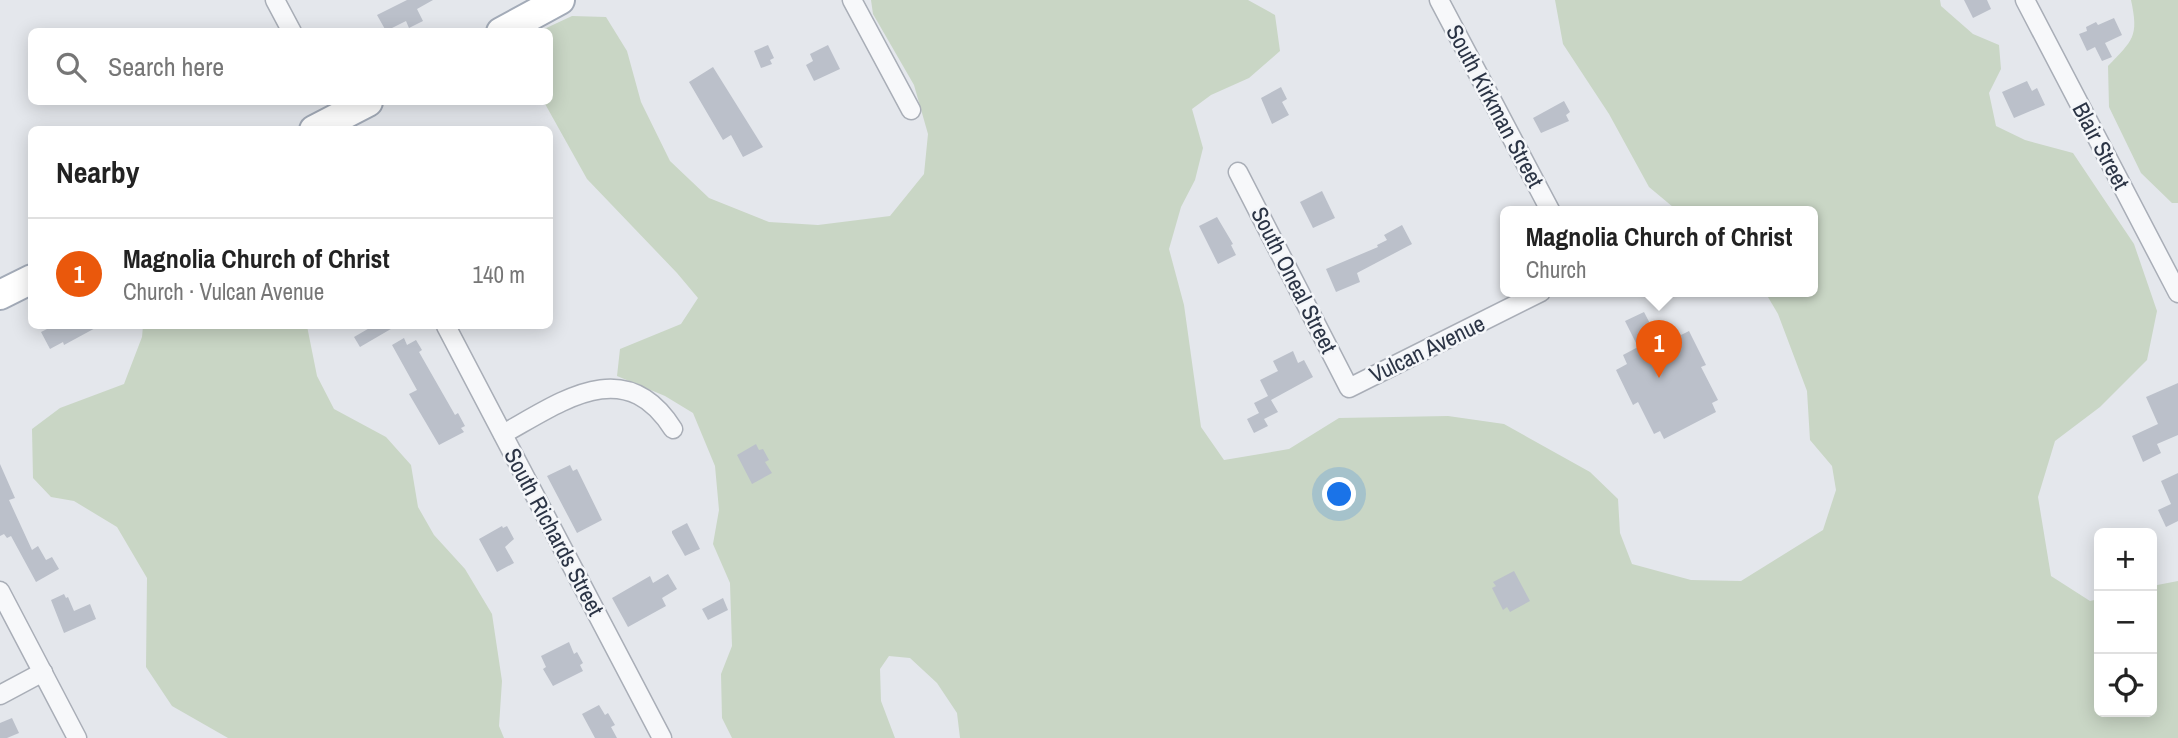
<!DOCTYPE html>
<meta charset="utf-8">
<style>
:root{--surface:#fff;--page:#f6f6f6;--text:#222;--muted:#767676;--line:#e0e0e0;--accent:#ea580c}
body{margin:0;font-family:"Archivo Narrow",sans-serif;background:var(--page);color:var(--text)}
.controls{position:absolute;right:21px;bottom:21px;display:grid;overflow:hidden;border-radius:10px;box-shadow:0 4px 18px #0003}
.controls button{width:63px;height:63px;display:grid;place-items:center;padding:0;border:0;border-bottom:2px solid var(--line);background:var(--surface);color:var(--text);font:35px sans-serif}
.you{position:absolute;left:1340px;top:495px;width:24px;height:24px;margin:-18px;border:5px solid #fff;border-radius:50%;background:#1a73e8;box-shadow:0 0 0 10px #1a73e833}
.badge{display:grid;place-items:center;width:46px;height:46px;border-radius:50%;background:var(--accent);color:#fff;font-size:23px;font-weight:700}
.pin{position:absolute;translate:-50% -58px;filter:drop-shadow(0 2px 4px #0008)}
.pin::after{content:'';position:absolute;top:37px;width:24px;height:21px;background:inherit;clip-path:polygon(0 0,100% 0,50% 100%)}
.popup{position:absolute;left:1500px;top:206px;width:318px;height:91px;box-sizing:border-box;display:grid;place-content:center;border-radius:10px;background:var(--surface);filter:drop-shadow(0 2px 5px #0005);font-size:23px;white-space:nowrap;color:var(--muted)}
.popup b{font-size:26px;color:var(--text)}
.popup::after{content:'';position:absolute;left:50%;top:100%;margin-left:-14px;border:14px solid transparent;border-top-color:var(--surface)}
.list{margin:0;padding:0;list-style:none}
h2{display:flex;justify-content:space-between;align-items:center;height:91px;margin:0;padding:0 28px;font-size:30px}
h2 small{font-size:23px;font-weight:400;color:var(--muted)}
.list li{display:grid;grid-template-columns:46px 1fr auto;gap:21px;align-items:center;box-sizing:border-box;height:112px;padding:0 28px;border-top:2px solid var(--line)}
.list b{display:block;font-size:26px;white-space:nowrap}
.list p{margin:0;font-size:23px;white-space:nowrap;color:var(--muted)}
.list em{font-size:23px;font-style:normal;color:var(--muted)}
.icon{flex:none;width:38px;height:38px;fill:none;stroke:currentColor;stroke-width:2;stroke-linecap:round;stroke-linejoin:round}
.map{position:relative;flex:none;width:2178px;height:738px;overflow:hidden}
.search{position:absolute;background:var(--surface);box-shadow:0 4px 18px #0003;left:28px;top:28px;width:525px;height:77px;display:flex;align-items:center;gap:18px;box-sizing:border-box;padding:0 24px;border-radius:10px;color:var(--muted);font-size:26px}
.panel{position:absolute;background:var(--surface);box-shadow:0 4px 18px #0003;left:28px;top:126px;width:525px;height:203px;border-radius:10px}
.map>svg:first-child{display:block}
.green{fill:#c9d6c5}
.building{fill:#bbc0ca}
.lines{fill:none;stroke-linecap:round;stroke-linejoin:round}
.street-casing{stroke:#a9aeb7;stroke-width:21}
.primary-casing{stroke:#a3abb8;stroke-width:32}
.street{stroke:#f7f8fa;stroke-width:18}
.primary{stroke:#fff;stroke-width:28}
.labels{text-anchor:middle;stroke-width:5;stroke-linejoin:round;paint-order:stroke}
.street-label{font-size:23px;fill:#2b3445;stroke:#f4f6f9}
</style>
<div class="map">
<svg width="2178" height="738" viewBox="0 0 2178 738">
<rect width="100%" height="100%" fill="#e4e7ec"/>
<g class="green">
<polygon points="871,0 1248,0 1275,15 1280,51 1249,78 1211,95 1192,109 1203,148 1195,180 1181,207 1169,249 1184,305 1201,427 1224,460 1289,449 1339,418 1448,416 1504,424 1590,472 1618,499 1620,533 1632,564 1691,580 1741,581 1823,530 1836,490 1832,466 1810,440 1807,391 1778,314 1765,292 1813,292 1813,212 1679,212 1649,187 1609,114 1563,44 1555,0 1940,0 1941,6 1973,34 1999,45 2001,69 1989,93 1996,126 2025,140 2073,153 2134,244 2157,311 2147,360 2100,407 2055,441 2038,497 2051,576 2090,601 2099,599 2099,712 2152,712 2152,586 2178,581 2178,738 960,738 957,713 937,683 910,658 889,656 880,669 881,701 895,738 732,738 722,718 721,674 732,646 730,583 713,544 719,510 715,466 693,413 665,396 617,376 620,349 681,324 698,298 677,273 587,179 544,102 550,102 550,32 542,30 572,16 606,17 627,51 641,102 670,161 709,198 769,222 818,225 890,216 924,174 928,134 914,85 873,14"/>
<path d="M2131,0H2178V203H2172L2141,173L2109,107L2108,66C2133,40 2139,37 2131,0Z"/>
<polygon points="143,326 307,326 317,376 334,409 386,437 411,465 418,507 434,535 465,569 492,614 502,681 499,726 504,738 228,738 172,706 146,667 147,578 117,527 74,501 51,497 33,478 32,429 60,408 124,384 142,337"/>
</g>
<g class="building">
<polygon points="407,0 433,0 417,9 423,21 409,28 406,21 386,31 377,15"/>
<polygon points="1964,0 1987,0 1991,9 1973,18"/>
<polygon points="2114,18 2122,35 2105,43 2112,57 2102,61 2095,47 2087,51 2079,34 2087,31 2086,27 2096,22 2098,25"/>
<polygon points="768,45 774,58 770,60 772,64 761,68 754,51"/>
<polygon points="828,45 840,69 814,81 806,65 813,61 810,54"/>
<polygon points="713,67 763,147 743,157 731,135 723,140 689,82"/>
<polygon points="2027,81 2032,91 2037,88 2045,105 2014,118 2002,92"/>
<polygon points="1281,87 1287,99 1282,102 1289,115 1272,124 1261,98"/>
<polygon points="1564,101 1570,112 1566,115 1569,121 1541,133 1533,118"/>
<polygon points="1322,191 1335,218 1313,228 1300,202"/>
<polygon points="1217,217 1233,244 1231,245 1236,255 1218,264 1199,226"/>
<polygon points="1402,225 1412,244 1357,273 1360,282 1336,292 1326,269 1378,247 1377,245 1387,240 1384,235"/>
<polygon points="1644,312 1657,337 1673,329 1677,337 1689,331 1706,365 1701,367 1718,400 1712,403 1716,412 1664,439 1660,431 1654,434 1638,402 1633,405 1616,370 1627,364 1623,355 1638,347 1625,321"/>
<polygon points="53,326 99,326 64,345 63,342 50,349 41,332"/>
<polygon points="373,326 396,326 360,347 354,337"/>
<polygon points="404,338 407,345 416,340 422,350 419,352 455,415 458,413 465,426 461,428 464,432 439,445 409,394 417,390 392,345"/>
<polygon points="1293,351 1298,363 1304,360 1313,377 1271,400 1278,412 1264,419 1268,426 1254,433 1247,419 1259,413 1254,403 1268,396 1260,380 1278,371 1273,361"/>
<polygon points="2178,383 2178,435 2157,444 2161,453 2143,462 2132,436 2158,424 2146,397"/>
<polygon points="756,444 759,450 763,449 769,460 765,462 772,473 752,484 737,455"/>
<polygon points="0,464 15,498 9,500 32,550 38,546 46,560 52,557 59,569 36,582 11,536 7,538 4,534 0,536"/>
<polygon points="570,465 573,471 577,469 602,520 577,533 547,476"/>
<polygon points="2178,473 2178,521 2166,527 2158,510 2171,504 2161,481"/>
<polygon points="687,523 700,549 685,556 672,533 672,531"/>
<polygon points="502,526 503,528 507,526 514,539 505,547 514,563 497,572 479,539"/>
<polygon points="1514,571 1530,601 1510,612 1507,607 1503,610 1492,588 1496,586 1493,582"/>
<polygon points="668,574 677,589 662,598 666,606 628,627 612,598 650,576 653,583"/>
<polygon points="64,594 66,598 68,597 74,611 90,604 96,619 64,633 51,600"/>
<polygon points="723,598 728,610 708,620 702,609"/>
<polygon points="569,642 574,654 577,652 583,663 580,665 583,671 553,686 543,669 546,667 541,656"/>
<polygon points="599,705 605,715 608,713 615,725 611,727 617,738 595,738 582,714"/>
<polygon points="12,718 19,733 7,738 0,738 0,723"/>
</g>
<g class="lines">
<g class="street-casing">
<g id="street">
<polyline points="275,0 292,32"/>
<polyline points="852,0 911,110"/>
<polyline points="1439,0 1551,212"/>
<polyline points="2025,0 2178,293"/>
<polyline points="1238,172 1349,388 1541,292"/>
<polyline points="446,326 662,738"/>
<path d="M503,434C561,402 625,353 673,429"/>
<polyline points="0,591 77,738"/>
<polyline points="0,695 43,672"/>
</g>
</g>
<g class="primary-casing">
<g id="primary">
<polyline points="501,32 560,0"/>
<polyline points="314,130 368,102"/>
<polyline points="0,295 32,279"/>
</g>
</g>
<use href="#street" class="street"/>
<use href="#primary" class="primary"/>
</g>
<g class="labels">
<g class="street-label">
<text transform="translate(1495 106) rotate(62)" y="8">South Kirkman Street</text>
<text transform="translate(2101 146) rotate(62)" y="8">Blair Street</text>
<text transform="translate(1294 280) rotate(63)" y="8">South Oneal Street</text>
<text transform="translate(1427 349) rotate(-26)" y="8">Vulcan Avenue</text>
<text transform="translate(554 532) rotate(62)" y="8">South Richards Street</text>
</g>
</g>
</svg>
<div class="controls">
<button>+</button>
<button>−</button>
<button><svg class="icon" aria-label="locate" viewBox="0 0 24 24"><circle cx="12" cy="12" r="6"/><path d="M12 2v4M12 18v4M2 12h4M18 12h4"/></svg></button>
</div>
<div class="you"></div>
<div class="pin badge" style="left:1659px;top:378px">1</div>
<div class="popup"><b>Magnolia Church of Christ</b>Church</div>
<div class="search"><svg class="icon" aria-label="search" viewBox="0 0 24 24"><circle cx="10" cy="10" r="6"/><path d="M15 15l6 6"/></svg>Search here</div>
<section class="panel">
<h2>Nearby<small></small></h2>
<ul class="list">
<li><span class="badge">1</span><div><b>Magnolia Church of Christ</b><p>Church · Vulcan Avenue</p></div><em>140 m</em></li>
</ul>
</section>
</div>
